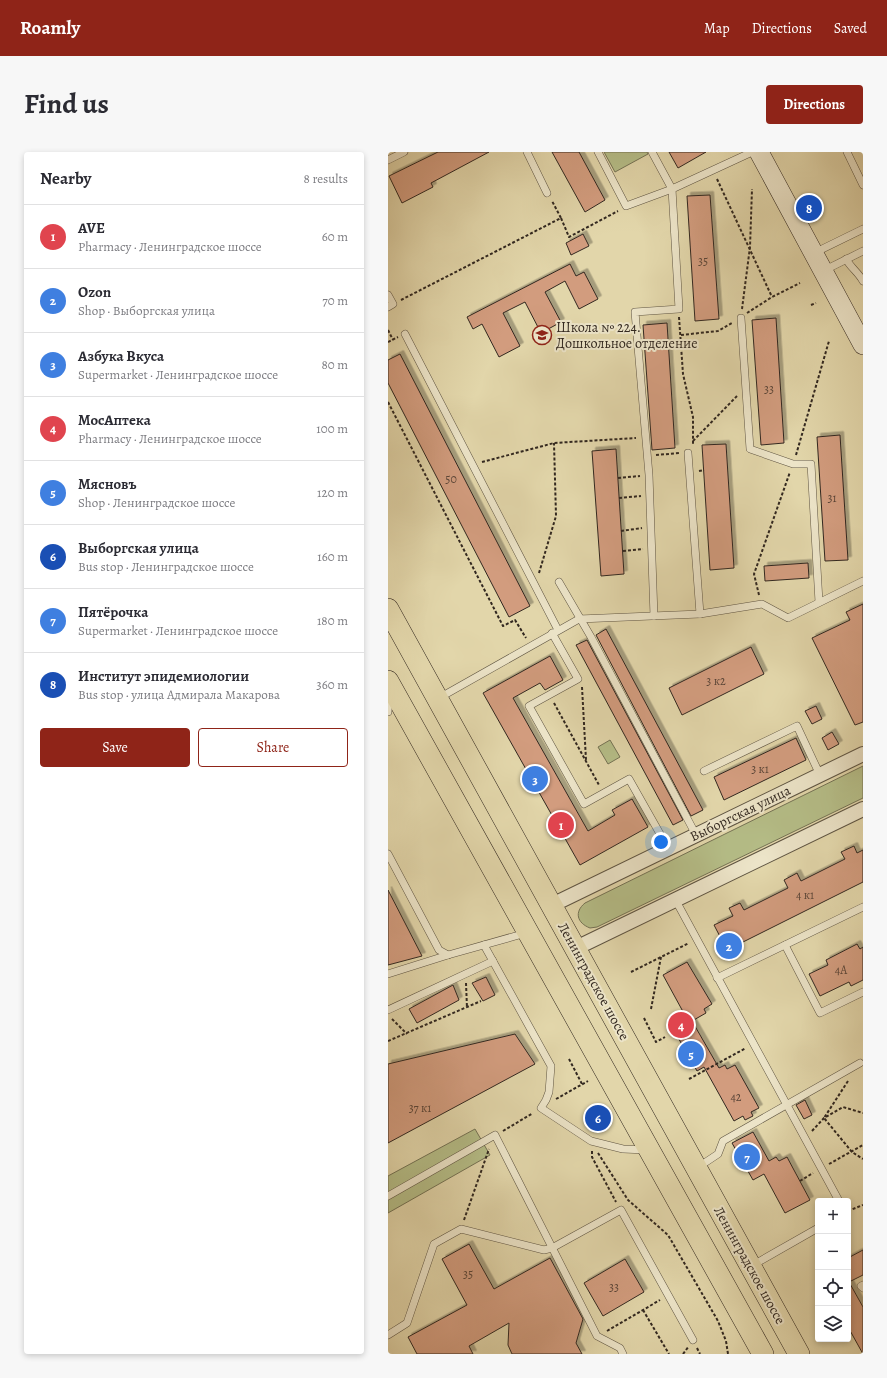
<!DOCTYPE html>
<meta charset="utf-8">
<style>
:root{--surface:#fff;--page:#f7f7f7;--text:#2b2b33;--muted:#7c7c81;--line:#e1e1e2;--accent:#8f2418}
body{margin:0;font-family:Alegreya,serif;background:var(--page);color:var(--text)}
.controls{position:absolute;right:12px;bottom:12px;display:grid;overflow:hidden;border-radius:4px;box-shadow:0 2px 6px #0003}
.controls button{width:36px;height:36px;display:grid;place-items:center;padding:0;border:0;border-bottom:1px solid var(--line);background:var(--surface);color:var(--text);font:20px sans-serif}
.you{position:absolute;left:273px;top:690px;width:14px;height:14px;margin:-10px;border:3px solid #fff;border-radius:50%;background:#1a73e8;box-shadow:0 0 0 6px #1a73e833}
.badge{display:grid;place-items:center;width:26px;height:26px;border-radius:50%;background:var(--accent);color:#fff;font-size:13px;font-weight:700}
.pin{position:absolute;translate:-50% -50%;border:2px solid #fff;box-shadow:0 1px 4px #0006}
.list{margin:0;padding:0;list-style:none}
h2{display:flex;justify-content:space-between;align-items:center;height:52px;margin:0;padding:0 16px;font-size:17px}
h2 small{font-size:13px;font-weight:400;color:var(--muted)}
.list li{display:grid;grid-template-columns:26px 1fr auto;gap:12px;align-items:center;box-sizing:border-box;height:64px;padding:0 16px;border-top:1px solid var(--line)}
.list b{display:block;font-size:15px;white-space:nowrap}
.list p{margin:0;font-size:13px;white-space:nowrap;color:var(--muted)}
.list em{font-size:13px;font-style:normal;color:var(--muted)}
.actions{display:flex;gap:8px;padding:12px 16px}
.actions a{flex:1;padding:9px 0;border:1px solid var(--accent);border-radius:4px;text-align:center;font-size:14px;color:var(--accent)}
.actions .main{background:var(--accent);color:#fff}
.icon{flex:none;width:22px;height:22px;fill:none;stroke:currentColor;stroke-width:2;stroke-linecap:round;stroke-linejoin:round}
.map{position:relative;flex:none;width:475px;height:1202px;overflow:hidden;border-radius:4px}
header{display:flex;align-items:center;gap:24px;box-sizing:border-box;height:56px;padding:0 20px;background:var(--accent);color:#fff}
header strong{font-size:19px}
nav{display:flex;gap:22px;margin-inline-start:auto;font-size:14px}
.intro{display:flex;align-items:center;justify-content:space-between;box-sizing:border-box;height:96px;padding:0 24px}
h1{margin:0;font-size:28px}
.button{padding:10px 18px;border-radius:4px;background:var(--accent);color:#fff;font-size:14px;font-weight:700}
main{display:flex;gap:24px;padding:0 24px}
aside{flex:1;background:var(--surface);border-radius:4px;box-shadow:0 2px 6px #0003}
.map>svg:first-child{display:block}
.green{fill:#b5bd87;stroke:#747254}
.building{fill:#d29c7e;stroke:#322820;filter:url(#shadow)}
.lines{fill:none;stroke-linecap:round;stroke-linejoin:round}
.lane-casing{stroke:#5e5442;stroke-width:8}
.street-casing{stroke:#5e5442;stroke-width:16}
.secondary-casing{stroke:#322820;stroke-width:20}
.primary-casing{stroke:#322820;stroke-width:22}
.path{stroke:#322820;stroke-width:2;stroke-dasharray:3 2;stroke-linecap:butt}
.lane{stroke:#ece4c8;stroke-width:7}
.street{stroke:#ece4c8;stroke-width:14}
.secondary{stroke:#ece4c8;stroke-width:19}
.primary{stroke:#e2d6aa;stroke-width:21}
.labels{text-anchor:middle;stroke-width:4;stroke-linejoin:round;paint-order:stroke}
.number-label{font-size:12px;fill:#5a4538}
.poi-label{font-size:14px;fill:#322820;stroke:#ece4c8;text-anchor:start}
.street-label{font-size:14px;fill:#322820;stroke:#ece4c8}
</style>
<header>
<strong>Roamly</strong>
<nav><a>Map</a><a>Directions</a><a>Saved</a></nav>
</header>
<div class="intro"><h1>Find us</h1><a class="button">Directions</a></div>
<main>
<aside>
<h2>Nearby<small>8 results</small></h2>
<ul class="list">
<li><span class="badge" style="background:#e0444e">1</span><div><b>AVE</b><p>Pharmacy · Ленинградское шоссе</p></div><em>60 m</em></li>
<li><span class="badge" style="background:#3f7fe0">2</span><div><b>Ozon</b><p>Shop · Выборгская улица</p></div><em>70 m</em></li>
<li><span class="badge" style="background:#3f7fe0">3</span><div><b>Азбука Вкуса</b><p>Supermarket · Ленинградское шоссе</p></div><em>80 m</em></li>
<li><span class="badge" style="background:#e0444e">4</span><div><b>МосАптека</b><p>Pharmacy · Ленинградское шоссе</p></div><em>100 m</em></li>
<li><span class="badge" style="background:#3f7fe0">5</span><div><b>Мясновъ</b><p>Shop · Ленинградское шоссе</p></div><em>120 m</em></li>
<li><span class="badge" style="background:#1a4fb4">6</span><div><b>Выборгская улица</b><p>Bus stop · Ленинградское шоссе</p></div><em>160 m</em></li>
<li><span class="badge" style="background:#3f7fe0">7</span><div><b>Пятёрочка</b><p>Supermarket · Ленинградское шоссе</p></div><em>180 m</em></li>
<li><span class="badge" style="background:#1a4fb4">8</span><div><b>Институт эпидемиологии</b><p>Bus stop · улица Адмирала Макарова</p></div><em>360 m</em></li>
</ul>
<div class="actions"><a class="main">Save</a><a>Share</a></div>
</aside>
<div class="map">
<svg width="475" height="1202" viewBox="0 0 475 1202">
<defs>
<filter id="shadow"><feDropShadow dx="3.5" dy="-3.5" stdDeviation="0" flood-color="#0004"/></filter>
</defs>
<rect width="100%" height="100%" fill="#e2d6aa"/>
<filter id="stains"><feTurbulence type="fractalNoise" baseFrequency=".005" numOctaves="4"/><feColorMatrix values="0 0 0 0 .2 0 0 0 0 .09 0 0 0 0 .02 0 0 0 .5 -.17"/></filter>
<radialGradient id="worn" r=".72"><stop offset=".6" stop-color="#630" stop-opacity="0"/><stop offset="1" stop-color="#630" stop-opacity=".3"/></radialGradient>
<g class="green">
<polygon points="216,0 259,0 260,2 227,20"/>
<polygon points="222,588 232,605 220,612 210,595"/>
<path d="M475,614V646L209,775L202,776C189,771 186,760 197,751Z"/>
<polygon points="87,977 102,1003 0,1061 0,1024"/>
</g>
<g class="building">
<polygon points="50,0 101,0 43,31 45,35 14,51 1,24"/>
<polygon points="164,0 191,0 217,48 197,60"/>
<polygon points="281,0 318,0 290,16"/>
<polygon points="322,43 331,167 307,169 299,44"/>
<polygon points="195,82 201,94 183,103 178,91"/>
<polygon points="182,112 188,124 196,120 210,147 191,157 177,129 157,140 173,170 153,181 137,150 115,161 132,194 111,205 94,172 85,177 79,165"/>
<polygon points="388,166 396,291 373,293 364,168"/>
<polygon points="279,171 287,296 264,298 255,173"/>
<polygon points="12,202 142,454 121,465 0,231 0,208"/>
<polygon points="452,283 460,408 437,409 429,285"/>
<polygon points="338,292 346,416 322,418 314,293"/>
<polygon points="228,297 236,422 213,424 204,299"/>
<polygon points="420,411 421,426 377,429 376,414"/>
<polygon points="475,452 475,570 467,573 424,486 462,468 458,460"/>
<polygon points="218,477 315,658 303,664 208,483"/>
<polygon points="199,488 295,668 285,673 188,493"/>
<polygon points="363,495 376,522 294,563 281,536"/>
<polygon points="162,504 175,528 157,538 152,531 125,546 200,679 227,663 224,658 244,647 260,675 192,713 95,541"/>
<polygon points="428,554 434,567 424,572 417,559"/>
<polygon points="444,580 451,592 440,598 434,586"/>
<polygon points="408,586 418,608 336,648 326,625"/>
<polygon points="466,694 469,701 475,698 475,730 339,798 326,773 345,764 341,756 352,751 356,758 400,736 396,728 409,721 413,729 457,707 453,700"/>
<polygon points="0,738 34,804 0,813"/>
<polygon points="469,792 472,797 475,795 475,828 463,834 461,830 432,844 421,822 440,813 438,808"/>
<polygon points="299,810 324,852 316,857 318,861 304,869 331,916 337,913 339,917 347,913 371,956 363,960 365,964 357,968 355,964 346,969 316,915 309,919 288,882 294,879 290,872 299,867 275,823"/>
<polygon points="98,825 107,843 95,849 84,831"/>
<polygon points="65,833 71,848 29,871 21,857"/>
<polygon points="127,882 147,912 0,991 0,912"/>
<polygon points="417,948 424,963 416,967 408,953"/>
<polygon points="365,980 381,1009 388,1005 391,1009 399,1005 422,1048 397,1061 376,1022 365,1028 344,991"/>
<polygon points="81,1092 106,1137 162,1106 195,1167 188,1191 194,1202 124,1202 120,1193 121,1171 81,1194 85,1202 29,1202 20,1185 79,1153 54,1107"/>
<polygon points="475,1098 475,1123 461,1130 475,1155 475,1202 460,1175 460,1106"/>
<polygon points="237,1107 256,1140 215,1164 196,1131"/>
</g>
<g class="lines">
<g class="lane-casing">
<g id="lane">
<polyline points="139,0 159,41"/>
<polyline points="210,0 238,54 284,37 264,0"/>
<polyline points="459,0 475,33"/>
<polyline points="0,8 16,0"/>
<polyline points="426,101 475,77"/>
<path d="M458,107C463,116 470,120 475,129"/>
<polyline points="435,119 475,99"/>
<polyline points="0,143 5,152 0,155"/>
<polyline points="353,166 362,297 405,312 423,312 431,450"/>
<polyline points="17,182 170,478"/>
<polyline points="300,301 312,462 374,452 400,466 475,429"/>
<polyline points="171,430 203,485 308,683"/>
<polyline points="266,464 261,323 247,160 291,157 284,37 364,0"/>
<polyline points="164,481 190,527 141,554 196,652 241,627 280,696"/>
<polyline points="51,546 191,467 312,462"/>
<polyline points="0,560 1,542"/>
<polyline points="316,619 409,574 432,623"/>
<polyline points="0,702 51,798 60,803 138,781"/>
<polyline points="287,747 451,1049"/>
<polyline points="96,793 163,914 161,940 158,948 153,956 203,989 235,997 258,998"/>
<polyline points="397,793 432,861 475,840"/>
<polyline points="0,822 60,803"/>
<polyline points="329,826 475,755"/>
<polyline points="0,858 105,809"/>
<polyline points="309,1016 330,1002 335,989 472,911"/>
<polyline points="0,1044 107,983 209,1184 232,1196 235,1202"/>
<polyline points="365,1113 430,1076"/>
<polyline points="475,1133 473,1134 475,1136"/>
<polyline points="0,1183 19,1171 46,1092 73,1077 156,1098 164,1096 233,1058 305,1188"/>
</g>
</g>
<g class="street-casing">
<g id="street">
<polyline points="164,753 475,602"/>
<polyline points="188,796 475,657"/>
</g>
</g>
<g class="secondary-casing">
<polyline id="secondary" points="371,0 475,193"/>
</g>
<g class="primary-casing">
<g id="primary">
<polyline points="0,457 411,1202"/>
<polyline points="0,529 375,1202"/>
</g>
</g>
<g class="path">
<polyline points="329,27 384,145"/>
<polyline points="173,66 181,85 230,59"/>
<polyline points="13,148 173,66 164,49"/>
<polyline points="423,153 428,151"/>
<polyline points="354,157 362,95 364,37"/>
<polyline points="359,161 384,145 412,131"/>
<polyline points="291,165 295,222 305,265 305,293"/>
<polyline points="0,178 5,188"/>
<polyline points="293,183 330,179 344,171"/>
<polyline points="0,190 10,185"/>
<polyline points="0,250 115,474 127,468 138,486"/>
<polyline points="305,289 349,244"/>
<polyline points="268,303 292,301"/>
<polyline points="408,303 441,189"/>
<polyline points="94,310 166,291 248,286"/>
<polyline points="311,319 316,318"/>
<polyline points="230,326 252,324"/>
<polyline points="231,346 253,344"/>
<polyline points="233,379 254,376"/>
<polyline points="235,399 255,397"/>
<polyline points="151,421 168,364 166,291"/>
<polyline points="371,443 366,422 402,320"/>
<polyline points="194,535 198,608"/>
<polyline points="166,551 211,633"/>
<polyline points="243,820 301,791"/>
<polyline points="78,831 79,856"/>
<polyline points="263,857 273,805"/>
<polyline points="256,866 268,890 277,885"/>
<polyline points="4,867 19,882"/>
<polyline points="0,889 93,849"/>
<polyline points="181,907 194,932"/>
<polyline points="301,927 358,896"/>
<polyline points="460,929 436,966 464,1000 475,1007"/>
<polyline points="168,947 200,929"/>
<polyline points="115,979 145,961"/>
<polyline points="424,979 436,966 455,955 475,961"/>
<polyline points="204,999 204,1005 228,1050"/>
<polyline points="210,1001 240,1048 280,1083 330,1169 338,1189 340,1202"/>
<polyline points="441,1012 475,993"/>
<polyline points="412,1029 425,1021"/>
<polyline points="460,1059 475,1053"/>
<polyline points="76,1068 101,997"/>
<polyline points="255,1158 281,1202"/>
<polyline points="219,1179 272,1148"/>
<polyline points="309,1196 312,1202"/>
<polyline points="295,1202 301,1194"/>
</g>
<use href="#lane" class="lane"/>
<use href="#street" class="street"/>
<use href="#secondary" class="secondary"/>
<use href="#primary" class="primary"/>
</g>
<defs>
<g id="school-ring" transform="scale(1)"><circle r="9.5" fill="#ece4c8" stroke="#8f2418" stroke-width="1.5"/><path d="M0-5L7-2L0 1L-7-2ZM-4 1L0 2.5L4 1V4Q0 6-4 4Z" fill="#8f2418"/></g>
</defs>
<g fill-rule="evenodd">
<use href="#school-ring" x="154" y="183"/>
</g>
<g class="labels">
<g class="number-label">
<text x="315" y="113">35</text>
<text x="381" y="241">33</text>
<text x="63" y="331">50</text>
<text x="444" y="350">31</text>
<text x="328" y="533">3 к2</text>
<text x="372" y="621">3 к1</text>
<text x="417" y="747">4 к1</text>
<text x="453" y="822">4А</text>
<text x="348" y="949">42</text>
<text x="32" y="960">37 к1</text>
<text x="80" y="1126">35</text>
<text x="226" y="1139">33</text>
</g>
<g class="poi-label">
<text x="168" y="180">Школа № 224.<tspan x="168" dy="16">Дошкольное отделение</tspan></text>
</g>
<g class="street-label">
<text transform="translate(352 661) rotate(-26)" y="5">Выборгская улица</text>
<text transform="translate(206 829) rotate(61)" y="5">Ленинградское шоссе</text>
<text transform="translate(362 1113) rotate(61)" y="5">Ленинградское шоссе</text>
</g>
</g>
<rect width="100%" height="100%" filter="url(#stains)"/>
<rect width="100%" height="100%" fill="url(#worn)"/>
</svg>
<div class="controls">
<button>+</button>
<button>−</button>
<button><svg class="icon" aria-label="locate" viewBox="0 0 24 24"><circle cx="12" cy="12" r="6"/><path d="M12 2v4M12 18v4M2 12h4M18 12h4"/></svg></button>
<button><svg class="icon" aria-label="layers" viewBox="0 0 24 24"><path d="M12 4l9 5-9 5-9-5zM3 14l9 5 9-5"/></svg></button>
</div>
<div class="you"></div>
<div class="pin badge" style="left:173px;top:673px;background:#e0444e">1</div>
<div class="pin badge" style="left:341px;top:794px;background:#3f7fe0">2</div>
<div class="pin badge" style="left:147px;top:627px;background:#3f7fe0">3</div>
<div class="pin badge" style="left:293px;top:873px;background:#e0444e">4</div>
<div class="pin badge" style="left:303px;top:902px;background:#3f7fe0">5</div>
<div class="pin badge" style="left:210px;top:966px;background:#1a4fb4">6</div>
<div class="pin badge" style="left:359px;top:1005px;background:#3f7fe0">7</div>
<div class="pin badge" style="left:421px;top:56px;background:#1a4fb4">8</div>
</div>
</main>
